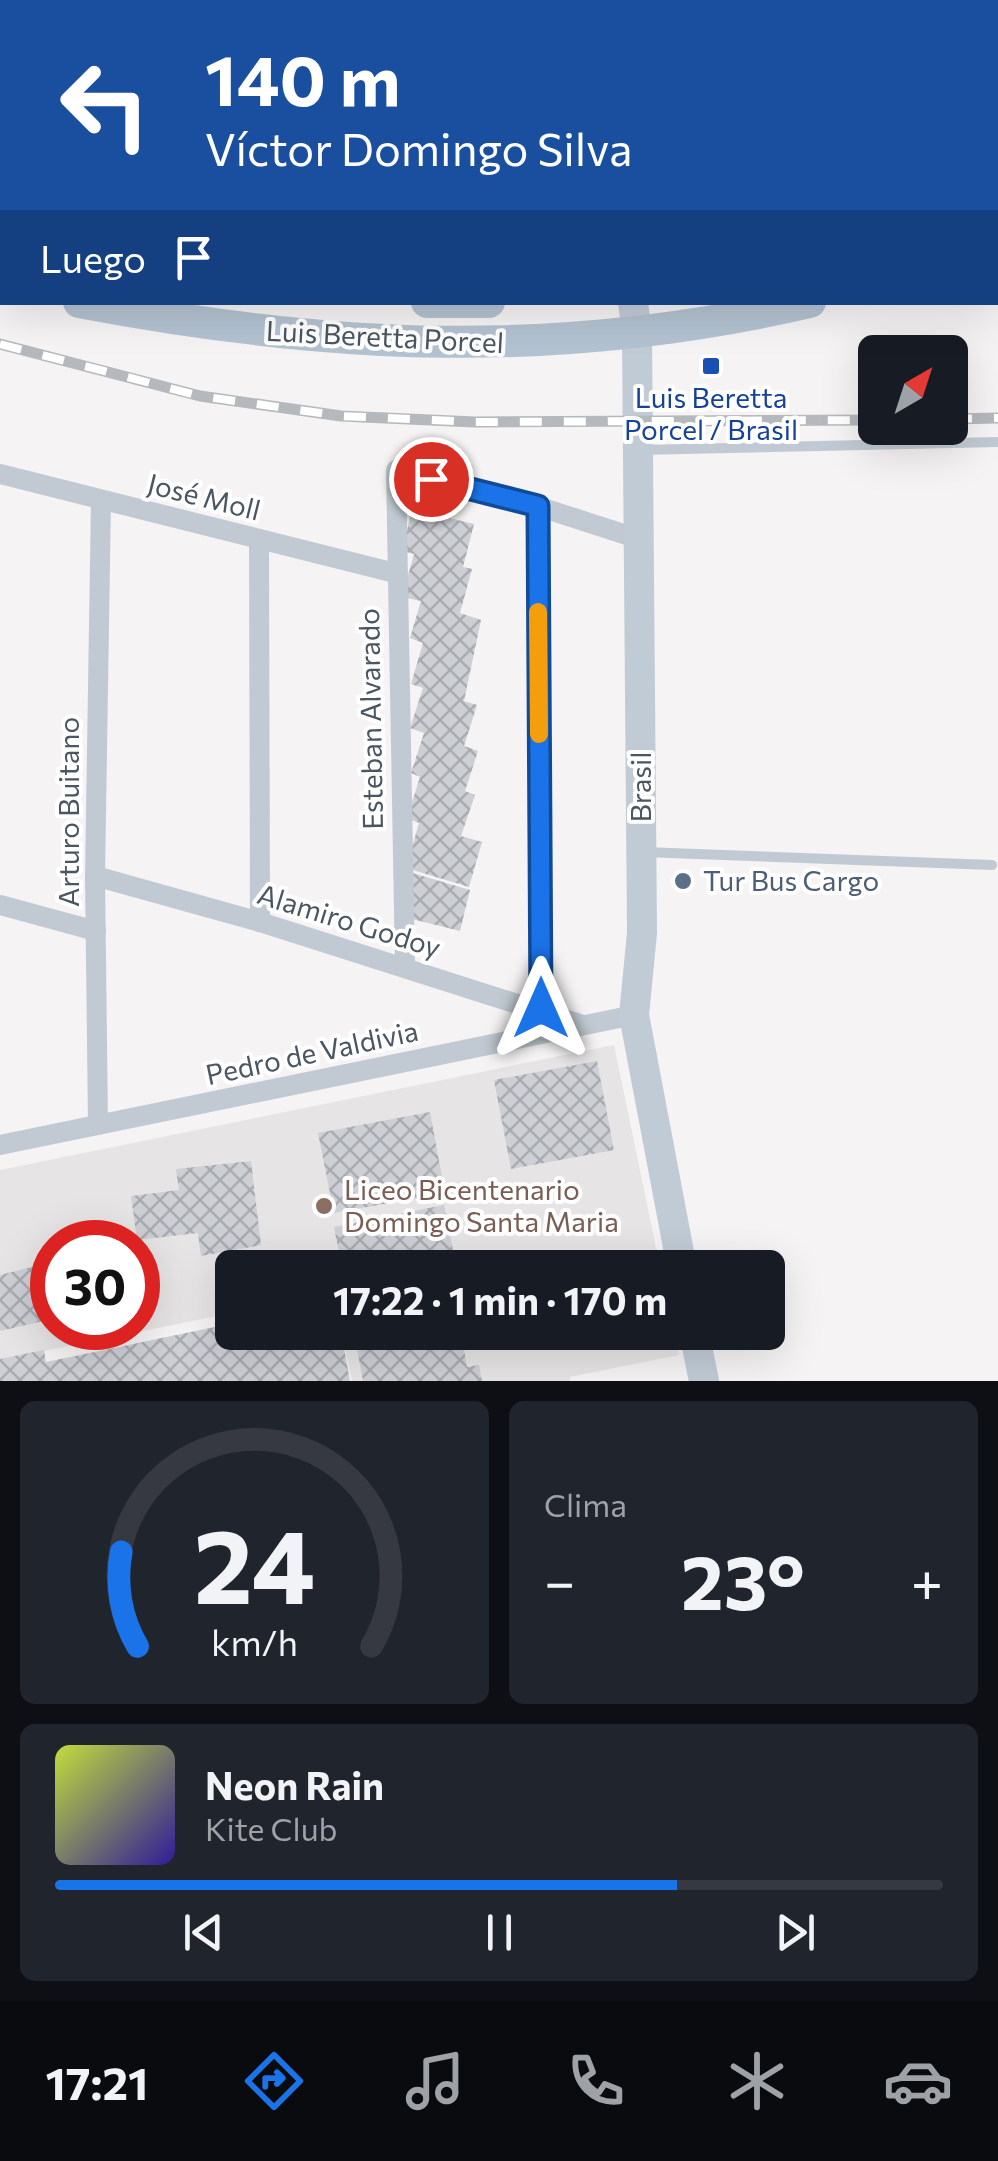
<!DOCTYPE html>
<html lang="es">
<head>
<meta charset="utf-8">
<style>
	:root { --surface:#171b24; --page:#20242c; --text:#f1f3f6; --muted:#9ea1a6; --line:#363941; --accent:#1a73e8 }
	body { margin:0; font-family:Commissioner,sans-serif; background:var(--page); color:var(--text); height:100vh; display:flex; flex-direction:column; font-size:38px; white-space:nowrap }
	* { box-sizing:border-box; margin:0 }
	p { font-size:32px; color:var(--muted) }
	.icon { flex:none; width:55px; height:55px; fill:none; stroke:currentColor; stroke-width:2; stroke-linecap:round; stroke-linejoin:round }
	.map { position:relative; height:1381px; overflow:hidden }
	.sheet { display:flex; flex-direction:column; gap:20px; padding:20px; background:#0d0f14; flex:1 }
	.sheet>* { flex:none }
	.top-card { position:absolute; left:0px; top:0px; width:1000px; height:305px; box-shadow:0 10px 40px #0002; background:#1a4fa0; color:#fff; overflow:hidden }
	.needle { width:65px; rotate:39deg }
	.fabs { position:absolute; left:858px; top:335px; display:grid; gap:20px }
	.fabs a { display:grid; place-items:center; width:110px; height:110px; border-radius:15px; background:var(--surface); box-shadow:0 10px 40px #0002; font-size:50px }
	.speed { position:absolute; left:30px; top:1220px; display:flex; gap:20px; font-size:50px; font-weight:700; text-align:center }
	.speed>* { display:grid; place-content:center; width:130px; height:130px; border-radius:50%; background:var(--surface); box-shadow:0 10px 40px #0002; line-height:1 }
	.speed .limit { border:15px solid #d22; background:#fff; color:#111 }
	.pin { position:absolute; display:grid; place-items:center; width:85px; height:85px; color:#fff; margin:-42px; border:5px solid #fff; border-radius:50%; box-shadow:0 2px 10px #0007 }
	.me { position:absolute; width:110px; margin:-55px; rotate:0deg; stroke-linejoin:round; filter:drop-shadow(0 0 8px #0008) }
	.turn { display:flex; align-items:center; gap:35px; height:210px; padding:0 40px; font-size:45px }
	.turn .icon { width:130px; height:130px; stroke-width:2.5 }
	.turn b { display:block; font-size:70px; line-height:85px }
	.then { display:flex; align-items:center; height:95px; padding:0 40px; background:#0003; gap:20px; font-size:38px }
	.big { font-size:75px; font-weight:700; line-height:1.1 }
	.sheet .tile { flex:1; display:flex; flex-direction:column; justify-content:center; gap:15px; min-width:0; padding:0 35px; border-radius:15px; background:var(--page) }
	.sheet .dial { align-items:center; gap:0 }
	.dial svg { height:260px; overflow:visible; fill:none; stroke:var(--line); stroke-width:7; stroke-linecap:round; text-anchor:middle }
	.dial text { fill:var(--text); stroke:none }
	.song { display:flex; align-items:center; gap:30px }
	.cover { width:120px; height:120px; border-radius:15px; background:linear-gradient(135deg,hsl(70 70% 55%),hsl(250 70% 35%)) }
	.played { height:10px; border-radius:5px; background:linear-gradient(90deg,var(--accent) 70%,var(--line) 70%) }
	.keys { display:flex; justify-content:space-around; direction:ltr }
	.heat { display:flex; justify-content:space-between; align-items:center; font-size:55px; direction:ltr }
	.sheet .tiles { flex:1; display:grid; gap:20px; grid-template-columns:1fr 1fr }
	.tile:last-child { grid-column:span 2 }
	.trip { position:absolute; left:215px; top:1250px; width:570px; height:100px; border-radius:15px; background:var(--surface); box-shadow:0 10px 40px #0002; font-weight:700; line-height:100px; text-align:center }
	.tabs { display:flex; height:160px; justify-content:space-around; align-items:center; background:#090b0e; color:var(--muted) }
	.tabs .icon { width:70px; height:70px }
	.tabs .selected { color:var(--accent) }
	.tabs b { font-size:45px; color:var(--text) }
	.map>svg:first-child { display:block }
	.education { fill:#e6e4e5; fill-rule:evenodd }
	.pitch { fill:#c3f1d5 }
	.building { fill:url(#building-cross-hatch) }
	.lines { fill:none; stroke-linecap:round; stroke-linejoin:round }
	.path { stroke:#7ad0a6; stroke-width:4; stroke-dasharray:8 5; stroke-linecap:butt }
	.lane { stroke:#c1cad2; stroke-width:10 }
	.street { stroke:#c1cad2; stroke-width:20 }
	.secondary { stroke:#c1cbd6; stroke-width:30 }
	.primary { stroke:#b3c2d1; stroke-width:32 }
	.rail-casing { stroke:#b5b8bd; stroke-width:11 }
	.rail { stroke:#fff; stroke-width:8; stroke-dasharray:22; stroke-linecap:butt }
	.route-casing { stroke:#114b97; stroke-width:25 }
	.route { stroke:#1a73e8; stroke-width:18 }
	.slow { stroke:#f59e0b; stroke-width:18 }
	.transit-dot { fill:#1a4fb4; stroke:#fff; stroke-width:4 }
	.service-dot { fill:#5c6f8a; stroke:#fff; stroke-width:4 }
	.education-dot { fill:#8d6e63; stroke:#fff; stroke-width:4 }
	.labels { text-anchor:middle; stroke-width:8; stroke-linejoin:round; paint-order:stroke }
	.street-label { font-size:28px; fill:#4a5661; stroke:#fff }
	.transit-label { font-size:28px; fill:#164399; stroke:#fff }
	.service-label { font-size:28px; fill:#4e5e75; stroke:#fff; text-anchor:start }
	.education-label { font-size:28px; fill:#785e54; stroke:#fff; text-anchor:start }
</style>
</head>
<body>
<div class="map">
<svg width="998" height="1381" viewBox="0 0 998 1381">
	<defs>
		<pattern id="building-cross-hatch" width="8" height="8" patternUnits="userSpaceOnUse" patternTransform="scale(2.5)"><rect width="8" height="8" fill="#cdcfd5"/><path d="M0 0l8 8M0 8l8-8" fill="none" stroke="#a8abb0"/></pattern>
	</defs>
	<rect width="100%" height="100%" fill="#f5f3f3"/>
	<g class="education">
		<path d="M614 1045 660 1267 232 1268V1313L0 1360V1170ZM52 1242H138V1328H52Z"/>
		<path d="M342 1333H674L679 1355 570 1377V1381H352Z"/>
	</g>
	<path class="pitch" d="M698 0H994V2H682Z"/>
	<g class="building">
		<path d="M412 509 474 524 463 567 472 569 460 613 481 620 464 701 477 705 464 746 478 751 465 791 475 795 461 836 482 842 469 887 406 868 419 823 407 818 420 777 411 773 424 733 410 728 423 688 411 684 423 643 410 638 421 601 402 597 414 554 402 551Z"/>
		<path d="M409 872 470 890 460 931 412 919Z"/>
		<path d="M597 1061 614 1150 511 1169 494 1080Z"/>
		<path d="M430 1112 445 1193 334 1213 318 1133Z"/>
		<path d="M251 1161 261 1245 201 1256 198 1233 137 1240 131 1196 179 1190 176 1169Z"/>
		<path d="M444 1205 455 1260 415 1268H342L334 1227Z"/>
		<path d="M52 1262V1319L0 1331V1275Z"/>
		<path d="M220 1326 232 1327V1332H341L350 1381H0V1359L44 1350 46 1362Z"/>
		<path d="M354 1332H461L467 1367 479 1365 482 1381H363Z"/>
		<path d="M561 1332H599V1334L563 1341Z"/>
	</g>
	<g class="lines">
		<path class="path" d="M631 0V2"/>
		<g class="lane">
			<path d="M639 450 998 442"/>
			<path d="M643 852 992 865"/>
		</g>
		<g class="street">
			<path d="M308 2 328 0"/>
			<path d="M0 26H2"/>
			<path d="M0 474 395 573"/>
			<path d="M537 506 541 1008"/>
			<path d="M259 539 260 922"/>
			<path d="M95 876 260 922 583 1025"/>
			<path d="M0 905 96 931"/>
			<path d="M405 966 396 470 537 506 639 539"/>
			<path d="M98 1125 95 876 101 500"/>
			<path d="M0 1145 634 1015"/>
		</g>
		<g class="secondary">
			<path d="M633 302 637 334 642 933 634 1015 682 1268"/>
			<path d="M694 1332 704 1381"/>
		</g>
		<g class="primary">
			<path d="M0 239H2"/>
			<path d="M0 283 2 284"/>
			<path d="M79 302C333 350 557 360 810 302"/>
			<path d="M427 302H489"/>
		</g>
		<defs>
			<g id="rail">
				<path d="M0 344 200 396 341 416 475 422 875 420"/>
				<path d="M950 419 998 418"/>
			</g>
		</defs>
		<use href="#rail" class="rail-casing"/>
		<use href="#rail" class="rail"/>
	</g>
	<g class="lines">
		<defs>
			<path id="route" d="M431 479 538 506 541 1008"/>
		</defs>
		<use href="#route" class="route-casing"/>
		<use href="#route" class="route"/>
		<path class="slow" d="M538 612 539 734"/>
	</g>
	<rect class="transit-dot" x="701" y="356" width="20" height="20" rx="5"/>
	<circle class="service-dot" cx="683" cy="881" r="10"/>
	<circle class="education-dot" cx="324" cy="1206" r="10"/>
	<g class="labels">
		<g class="street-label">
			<text transform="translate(385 337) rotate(3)" y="10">Luis Beretta Porcel</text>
			<text transform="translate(204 497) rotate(14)" y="10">José Moll</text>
			<text transform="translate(371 719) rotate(-91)" y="10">Esteban Alvarado</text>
			<text transform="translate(641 787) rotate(-90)" y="10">Brasil</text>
			<text transform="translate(69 812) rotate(-90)" y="10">Arturo Buitano</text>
			<text transform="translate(349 921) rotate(17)" y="10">Alamiro Godoy</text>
			<text transform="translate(312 1053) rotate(-12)" y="10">Pedro de Valdivia</text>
		</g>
		<g class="transit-label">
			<text x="711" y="408">Luis Beretta<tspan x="711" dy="32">Porcel / Brasil</tspan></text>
		</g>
		<g class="service-label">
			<text x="703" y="891">Tur Bus Cargo</text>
		</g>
		<g class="education-label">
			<text x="344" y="1200">Liceo Bicentenario<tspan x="344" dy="32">Domingo Santa Maria</tspan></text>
		</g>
	</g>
</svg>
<div class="fabs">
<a><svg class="needle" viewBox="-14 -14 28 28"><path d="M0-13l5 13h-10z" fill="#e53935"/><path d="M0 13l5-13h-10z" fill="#9ea1a6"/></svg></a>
</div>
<div class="speed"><div class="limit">30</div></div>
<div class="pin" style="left:431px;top:479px;background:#d93025"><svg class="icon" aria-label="arrive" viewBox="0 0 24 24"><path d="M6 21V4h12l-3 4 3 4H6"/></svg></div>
<svg class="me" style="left:541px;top:1008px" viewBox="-20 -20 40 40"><path d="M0-17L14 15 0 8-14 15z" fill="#1a73e8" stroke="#fff" stroke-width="4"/></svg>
<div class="trip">17:22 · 1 min · 170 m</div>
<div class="top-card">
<div class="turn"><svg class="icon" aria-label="left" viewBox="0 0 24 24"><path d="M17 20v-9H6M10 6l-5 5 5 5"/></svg><div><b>140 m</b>Víctor Domingo Silva</div></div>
<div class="then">Luego<svg class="icon" aria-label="arrive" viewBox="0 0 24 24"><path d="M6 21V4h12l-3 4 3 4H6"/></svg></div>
</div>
</div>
<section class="sheet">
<div class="tiles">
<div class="tile dial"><svg viewBox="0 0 100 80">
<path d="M14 69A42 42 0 1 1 86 69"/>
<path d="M14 69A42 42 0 0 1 9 40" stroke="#1a73e8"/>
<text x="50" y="56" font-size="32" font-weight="700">24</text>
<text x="50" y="72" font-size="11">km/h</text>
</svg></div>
<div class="tile"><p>Clima</p>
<div class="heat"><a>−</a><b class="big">23°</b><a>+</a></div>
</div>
<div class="tile">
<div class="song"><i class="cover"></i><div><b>Neon Rain</b><p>Kite Club</p></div></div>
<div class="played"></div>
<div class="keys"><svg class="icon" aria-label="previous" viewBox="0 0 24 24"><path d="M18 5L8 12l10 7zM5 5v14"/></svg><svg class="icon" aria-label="pause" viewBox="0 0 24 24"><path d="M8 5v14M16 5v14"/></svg><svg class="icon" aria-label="next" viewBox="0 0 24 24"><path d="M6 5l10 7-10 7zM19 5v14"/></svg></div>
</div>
</div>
</section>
<nav class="tabs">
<b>17:21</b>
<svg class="icon selected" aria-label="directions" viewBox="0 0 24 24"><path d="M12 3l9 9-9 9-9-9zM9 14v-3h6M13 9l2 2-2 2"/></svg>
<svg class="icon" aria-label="music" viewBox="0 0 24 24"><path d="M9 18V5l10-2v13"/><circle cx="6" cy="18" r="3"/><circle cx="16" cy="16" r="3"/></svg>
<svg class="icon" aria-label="phone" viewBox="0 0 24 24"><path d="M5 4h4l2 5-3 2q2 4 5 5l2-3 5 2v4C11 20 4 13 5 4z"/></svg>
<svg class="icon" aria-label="climate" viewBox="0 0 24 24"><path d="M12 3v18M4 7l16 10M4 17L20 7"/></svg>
<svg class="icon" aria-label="car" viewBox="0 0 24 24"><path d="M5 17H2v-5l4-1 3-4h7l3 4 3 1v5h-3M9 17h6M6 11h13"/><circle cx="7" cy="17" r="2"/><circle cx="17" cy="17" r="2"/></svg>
</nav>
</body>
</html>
